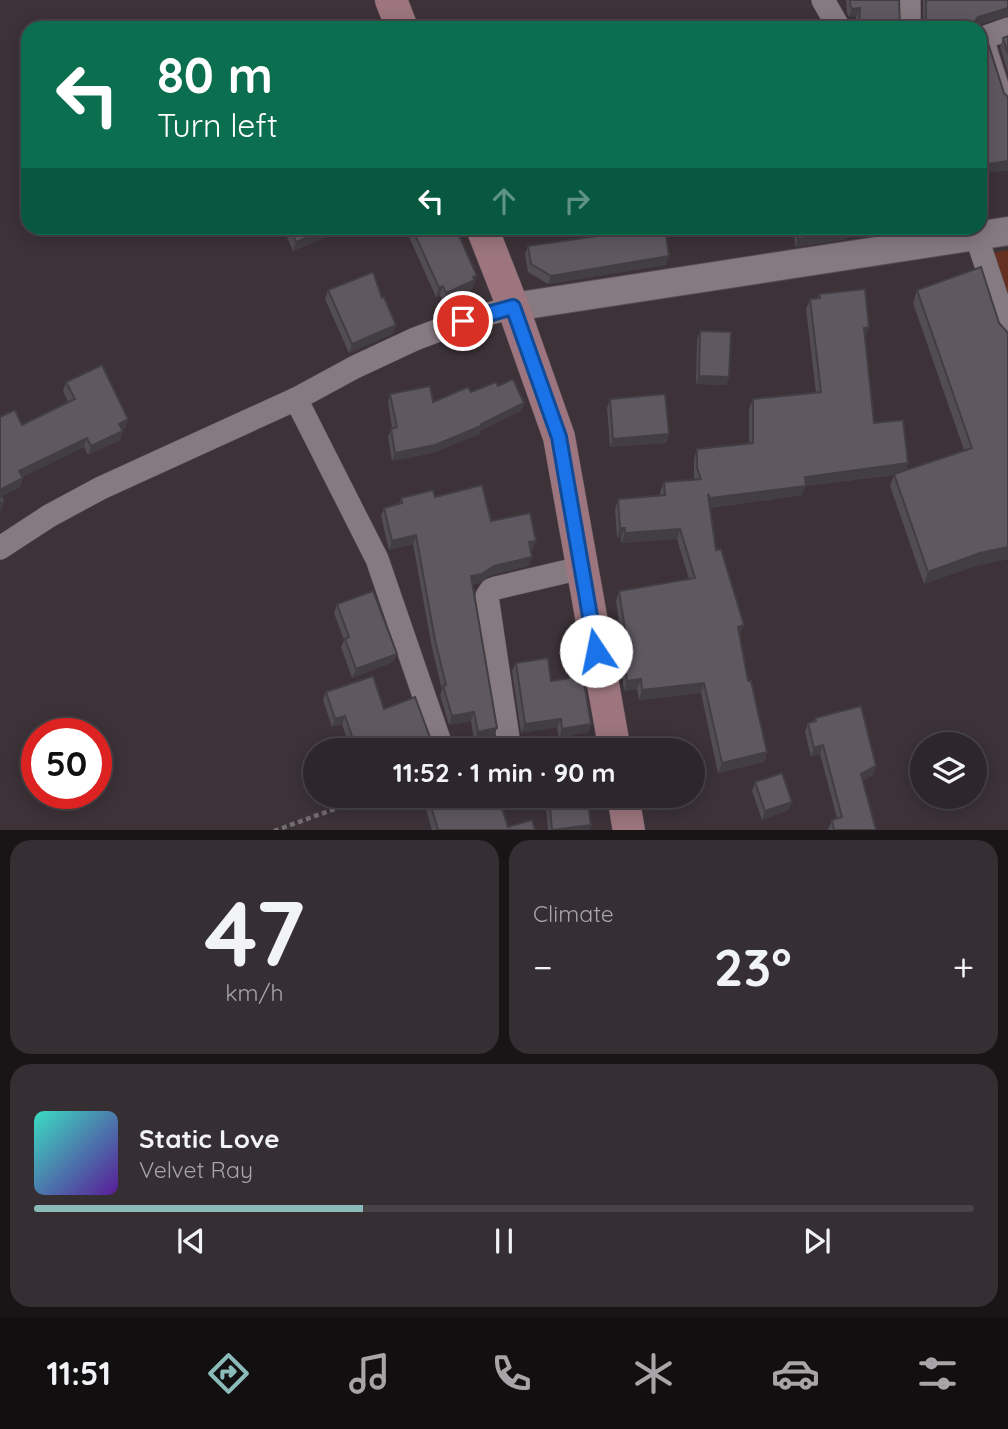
<!DOCTYPE html>
<html lang="en">
<head>
<meta charset="utf-8">
<style>
	:root { --surface:#2d262a; --page:#352e32; --text:#f1f3f6; --muted:#a7a5a8; --line:#484347; --accent:#8bbbb9 }
	body { margin:0; font-family:Quicksand,sans-serif; background:var(--page); color:var(--text); height:100vh; display:flex; flex-direction:column; font-size:26px; white-space:nowrap }
	* { box-sizing:border-box; margin:0 }
	p { font-size:23px; color:var(--muted) }
	.icon { flex:none; width:38px; height:38px; fill:none; stroke:currentColor; stroke-width:2; stroke-linecap:round; stroke-linejoin:round }
	.map { position:relative; height:830px; overflow:hidden }
	.panel { display:flex; flex-direction:column; gap:10px; padding:10px; background:#191517; flex:1 }
	.panel>* { flex:none }
	.top-card { position:absolute; left:21px; top:21px; width:966px; height:214px; border-radius:21px; box-shadow:0 4px 18px #0003,0 0 0 2px var(--line); background:#0b6e4f; color:#fff; overflow:hidden }
	.tools { position:absolute; left:910px; top:732px; display:grid; gap:14px }
	.tools a { display:grid; place-items:center; width:77px; height:77px; border-radius:50%; background:var(--surface); box-shadow:0 4px 18px #0003,0 0 0 2px var(--line); font-size:35px }
	.speed { position:absolute; left:21px; top:718px; display:flex; gap:14px; font-size:35px; font-weight:700; text-align:center }
	.speed>* { display:grid; place-content:center; width:91px; height:91px; border-radius:50%; background:var(--surface); box-shadow:0 4px 18px #0003,0 0 0 2px var(--line); line-height:1 }
	.speed .limit { border:10px solid #d22; background:#fff; color:#111 }
	.pin { position:absolute; display:grid; place-items:center; width:60px; height:60px; color:#fff; margin:-30px; border:4px solid #fff; border-radius:50%; box-shadow:0 2px 7px #0007 }
	.me { position:absolute; width:77px; margin:-38px; rotate:349deg; stroke-linejoin:round; filter:drop-shadow(0 0 5px #0008) }
	.turn { display:flex; align-items:center; gap:24px; height:147px; padding:0 21px; font-size:32px }
	.turn .icon { width:91px; height:91px; stroke-width:2.5 }
	.turn b { display:block; font-size:49px; line-height:60px }
	.lanes { display:flex; align-items:center; height:66px; padding:0 21px; background:#0003; justify-content:center; gap:35px; direction:ltr }
	.lanes .off { opacity:.35 }
	.big { font-size:52px; font-weight:700; line-height:1.1 }
	.panel .card { flex:1; display:flex; flex-direction:column; justify-content:center; gap:10px; min-width:0; padding:0 24px; border-radius:21px; background:var(--page) }
	.panel .dial { align-items:center; gap:0 }
	.dial b { font-size:91px; line-height:1 }
	.song { display:flex; align-items:center; gap:21px }
	.cover { width:84px; height:84px; border-radius:10px; background:linear-gradient(135deg,hsl(170 70% 55%),hsl(270 70% 35%)) }
	.played { height:7px; border-radius:4px; background:linear-gradient(90deg,var(--accent) 35%,var(--line) 35%) }
	.keys { display:flex; justify-content:space-around; direction:ltr }
	.heat { display:flex; justify-content:space-between; align-items:center; font-size:38px; direction:ltr }
	.panel .tiles { flex:1; display:grid; gap:10px; grid-template-columns:1fr 1fr }
	.card:last-child { grid-column:span 2 }
	.trip { position:absolute; left:303px; top:738px; width:402px; height:70px; border-radius:35px; background:var(--surface); box-shadow:0 4px 18px #0003,0 0 0 2px var(--line); font-weight:700; line-height:70px; text-align:center }
	.menu { display:flex; height:112px; justify-content:space-around; align-items:center; background:#120f11; color:var(--muted) }
	.menu .icon { width:49px; height:49px }
	.menu .current { color:var(--accent) }
	.menu b { font-size:32px; color:var(--text) }
	.map>svg:first-child { display:block }
	.green { fill:#663021 }
	.lines { fill:none; stroke-linecap:round; stroke-linejoin:round }
	.service-casing { stroke:#564e53; stroke-width:12 }
	.minor-casing { stroke:#564e53; stroke-width:24 }
	.tertiary-casing { stroke:#564e53; stroke-width:30 }
	.secondary-casing { stroke:#564e53; stroke-width:33 }
	.path { stroke:#746b70; stroke-width:4.5; stroke-dasharray:5 3.5; stroke-linecap:butt }
	.service { stroke:#857a80; stroke-width:10 }
	.minor { stroke:#857a80; stroke-width:23 }
	.tertiary { stroke:#857a80; stroke-width:28 }
	.secondary { stroke:#9c757e; stroke-width:32 }
	.wall { fill:#524c53 }
	.shaded-wall { fill:#423e44 }
	.building { fill:#5f5861; stroke:#423e44; stroke-width:2 }
	.route-casing { stroke:#114b97; stroke-width:18 }
	.route { stroke:#1a73e8; stroke-width:12 }
</style>
</head>
<body>
<div class="map">
<svg width="1008" height="831" viewBox="0 0 1008 831">
	<rect width="100%" height="100%" fill="#3c3238"/>
	<path class="green" d="M1008 250V299L992 253Z"/>
	<g class="lines">
		<defs>
			<path id="service" d="M988 36 1008 99"/>
			<g id="minor">
				<path d="M823 0 839 28"/>
				<path d="M909 0V28"/>
				<path d="M980 39 1008 29"/>
				<path d="M976 235 1008 331"/>
				<path d="M296 399 377 559 443 751"/>
				<path d="M0 548 49 516 101 488 296 399 355 367 415 339 463 321 513 307"/>
				<path d="M510 751 487 596 491 590 496 588 581 568"/>
				<path d="M575 751 614 745"/>
			</g>
			<path id="tertiary" d="M513 307 1008 231"/>
			<g id="secondary">
				<path d="M391 0 402 28"/>
				<path d="M482 228 513 307 559 437 615 751"/>
				<path d="M623 796 629 831"/>
			</g>
		</defs>
		<use href="#service" class="service-casing"/>
		<use href="#minor" class="minor-casing"/>
		<use href="#tertiary" class="tertiary-casing"/>
		<use href="#secondary" class="secondary-casing"/>
		<path class="path" d="M274 831 370 796"/>
		<use href="#service" class="service"/>
		<use href="#minor" class="minor"/>
		<use href="#tertiary" class="tertiary"/>
		<use href="#secondary" class="secondary"/>
	</g>
	<g class="wall">
		<path d="M846 0H899L900 26 902 28H856V17H849L847 14Z"/>
		<path d="M923 0H1008L973 28H921L923 25Z"/>
		<path d="M1008 36V73L1000 47 1003 38Z"/>
		<path d="M980 44 1008 170 984 173 980 153Z"/>
		<path d="M283 228H343L342 230 293 251Z"/>
		<path d="M405 228H460L459 235 477 276 472 289 443 302 440 295 436 297Z"/>
		<path d="M621 228H665L666 265 548 284 528 272 525 254 528 246 622 232Z"/>
		<path d="M794 228H850V231L847 239 795 247Z"/>
		<path d="M328 290 382 298 396 325 392 334 349 353 325 299Z"/>
		<path d="M917 290 999 323 1008 333V559L975 566 924 584 890 486 894 475 805 486 802 495 710 508 716 550 744 625 739 635 748 681 767 752 764 762 718 773 701 693 639 700 637 689 624 691 620 659 623 649 616 601 619 591 689 579 677 539 621 543V538H617L615 509 618 499 660 495V492L664 482 694 479V459L697 449 749 444V409L753 399 816 393 806 309 810 299 818 298 819 294 869 327 865 337 874 423 908 463 906 470 964 450 913 303Z"/>
		<path d="M700 331 729 377 726 385 696 384 697 339Z"/>
		<path d="M66 382 128 419 125 428 122 430 120 440 88 455 84 447 22 477 23 478 20 487 2 496 4 502 0 511V417L22 425 68 402 63 391Z"/>
		<path d="M498 386 524 403 521 411 480 431 479 434 432 453 392 461 388 437 391 429 392 428 388 402 390 394 433 402Z"/>
		<path d="M610 399 669 434 666 443 610 447 607 408Z"/>
		<path d="M435 497 491 521 533 550H530L532 557 528 566 491 575 479 583 472 584 494 737 474 740 471 721 449 725 440 695 442 690 432 648 413 544 389 550 381 516 384 508 399 504 401 498Z"/>
		<path d="M337 604 397 654 393 662 352 678 341 647 344 640 334 613Z"/>
		<path d="M516 663 551 681 591 724 588 732 559 738 557 727 521 733 512 671Z"/>
		<path d="M326 692 384 709 435 751H351L342 724 332 727 323 700Z"/>
		<path d="M815 718 876 766 873 775 862 781 876 830H829L828 829 832 820 837 818 820 754 811 757 805 732 808 723 814 722Z"/>
		<path d="M755 782 789 810 762 820 752 791Z"/>
		<path d="M422 796H498L508 827 535 830H432Z"/>
		<path d="M545 796H587L591 825 589 830H548Z"/>
	</g>
	<g class="shaded-wall">
		<path d="M860 8 856 17H849L852 9Z"/>
		<path d="M1008 8V16L975 26 973 28H969L978 17Z"/>
		<path d="M1008 161V170L984 173 988 164Z"/>
		<path d="M330 228H343L342 230 293 251 296 242Z"/>
		<path d="M850 231 847 239 795 247 798 239Z"/>
		<path d="M669 256 666 265 548 284 551 276Z"/>
		<path d="M477 276 472 289 443 302 446 293Z"/>
		<path d="M443 286 440 295 436 297 439 288Z"/>
		<path d="M396 325 392 334 349 353 352 344Z"/>
		<path d="M869 327 866 337 860 338 864 328Z"/>
		<path d="M699 376 729 377 726 385 696 384Z"/>
		<path d="M524 403 521 411 480 431 479 434 432 453 392 461 395 453 481 424Z"/>
		<path d="M128 419 125 428 116 433 119 424Z"/>
		<path d="M123 431 120 440 88 455 91 446Z"/>
		<path d="M669 434 666 443 610 447 613 439Z"/>
		<path d="M87 438 84 447 16 480 19 471Z"/>
		<path d="M908 463 905 473 805 486 802 495 707 508 710 498 805 477Z"/>
		<path d="M23 478 20 487 0 497V490Z"/>
		<path d="M4 502 1 510 0 511V503Z"/>
		<path d="M620 528H625L621 538H617Z"/>
		<path d="M680 529 677 539 621 543 625 533Z"/>
		<path d="M416 535 413 544 389 550 392 541Z"/>
		<path d="M536 541 533 550 526 551 529 542Z"/>
		<path d="M1008 547V559L975 566 924 584 928 572 980 553Z"/>
		<path d="M532 557 528 566 491 575 479 583 468 585 471 576 494 566Z"/>
		<path d="M744 625 740 635 734 637 738 627Z"/>
		<path d="M397 654 393 662 352 678 356 669Z"/>
		<path d="M641 679 637 689 624 691 627 681Z"/>
		<path d="M704 683 701 693 639 700 642 690Z"/>
		<path d="M474 712 471 721 449 725 452 716Z"/>
		<path d="M345 716 342 724 332 727 335 719Z"/>
		<path d="M561 719 557 727 521 733 525 724Z"/>
		<path d="M591 724 588 732 559 738 562 729Z"/>
		<path d="M497 728 494 737 474 740 478 732Z"/>
		<path d="M823 745 820 754 811 757 814 748Z"/>
		<path d="M767 752 764 762 718 773 722 763Z"/>
		<path d="M876 766 873 775 858 783 861 774Z"/>
		<path d="M792 802 789 810 762 820 765 811Z"/>
		<path d="M591 825 589 830H552Z"/>
	</g>
	<g class="building">
		<path d="M850 0H899L900 26 902 28H859L860 8 852 9 850 5Z"/>
		<path d="M926 0H1008V8L978 17 970 28H957V26L945 28H921L926 20Z"/>
		<path d="M1008 36V54L1003 38Z"/>
		<path d="M988 43 1004 93 1008 97V161L988 164 980 130V44Z"/>
		<path d="M290 228H330L296 242Z"/>
		<path d="M412 228H460L461 230 457 231 477 276 473 277 475 280 446 293 443 286 439 288Z"/>
		<path d="M626 228H665L669 256 551 276 531 264 528 246 626 232Z"/>
		<path d="M797 228H850V231L798 239Z"/>
		<path d="M981 267 999 323 1008 333V547L980 553 928 572 894 474 972 448 917 290Z"/>
		<path d="M373 272 382 298 384 297 396 325 352 344 328 290Z"/>
		<path d="M865 289 869 327 864 328 874 423 903 420 908 463 805 477 806 486 710 498 708 494 716 550 721 549 744 625 738 627 748 681H751L767 752 722 763 704 683 642 690 641 679 627 681 623 649 628 648 619 591 695 578 680 529 625 533V528H620L618 499 665 495 664 482 701 479 697 468V449L753 443V399L821 392 810 299 820 298 819 294Z"/>
		<path d="M700 331 731 332 729 377 699 376Z"/>
		<path d="M102 365 128 419 119 424 123 431 91 446 87 438 19 471 23 478 0 490V417L15 410 22 425 75 399 66 382Z"/>
		<path d="M513 379 524 403 481 424V426L435 445 395 453 391 429 397 427 390 394 430 386 433 402 468 387 471 392 496 382 498 386Z"/>
		<path d="M665 394 669 434 613 439 610 399Z"/>
		<path d="M482 485 491 521 530 513 536 541 529 542 532 557 494 566 482 574 471 576 497 728 478 732 474 712 452 716 443 686 446 685 435 640 416 535 392 541 384 508 402 503 401 498 433 490 435 497Z"/>
		<path d="M0 491 4 502 0 503Z"/>
		<path d="M373 591 397 654 356 669 345 639 349 637 337 604Z"/>
		<path d="M548 658 551 681 583 676 591 724 562 729 561 719 525 724 516 663Z"/>
		<path d="M373 676 384 709 415 697 435 751H357L345 716 335 719 326 692Z"/>
		<path d="M861 706 876 766 861 774 876 830H834L832 820 842 817 823 745 814 748 808 723 816 721 815 718Z"/>
		<path d="M782 773 792 802 765 811 755 782Z"/>
		<path d="M428 796H498L508 827 532 820 535 830H438Z"/>
		<path d="M549 796H587L591 825 552 830Z"/>
	</g>
	<g class="lines">
		<defs>
			<path id="route" d="M463 321 513 307 559 437 596 651"/>
		</defs>
		<use href="#route" class="route-casing"/>
		<use href="#route" class="route"/>
	</g>
</svg>
<div class="tools">
<a><svg class="icon" aria-label="layers" viewBox="0 0 24 24"><path d="M12 4l9 5-9 5-9-5zM3 14l9 5 9-5"/></svg></a>
</div>
<div class="speed"><div class="limit">50</div></div>
<div class="pin" style="left:463px;top:321px;background:#d93025"><svg class="icon" aria-label="arrive" viewBox="0 0 24 24"><path d="M6 21V4h12l-3 4 3 4H6"/></svg></div>
<svg class="me" style="left:596px;top:651px" viewBox="-20 -20 40 40"><circle r="19" fill="#fff"/><path d="M0-13L10 11 0 6-10 11z" fill="#1a73e8"/></svg>
<div class="trip">11:52 · 1 min · 90 m</div>
<div class="top-card">
<div class="turn"><svg class="icon" aria-label="left" viewBox="0 0 24 24"><path d="M17 20v-9H6M10 6l-5 5 5 5"/></svg><div><b>80 m</b>Turn left</div></div>
<div class="lanes"><svg class="icon" aria-label="left" viewBox="0 0 24 24"><path d="M17 20v-9H6M10 6l-5 5 5 5"/></svg><svg class="icon off" aria-label="ahead" viewBox="0 0 24 24"><path d="M12 20V5M6 11l6-6 6 6"/></svg><svg class="icon off" aria-label="right" viewBox="0 0 24 24"><path d="M7 20v-9h11M14 6l5 5-5 5"/></svg></div>
</div>
</div>
<section class="panel">
<div class="tiles">
<div class="card dial"><b>47</b><p>km/h</p></div>
<div class="card"><p>Climate</p>
<div class="heat"><a>−</a><b class="big">23°</b><a>+</a></div>
</div>
<div class="card">
<div class="song"><i class="cover"></i><div><b>Static Love</b><p>Velvet Ray</p></div></div>
<div class="played"></div>
<div class="keys"><svg class="icon" aria-label="previous" viewBox="0 0 24 24"><path d="M18 5L8 12l10 7zM5 5v14"/></svg><svg class="icon" aria-label="pause" viewBox="0 0 24 24"><path d="M8 5v14M16 5v14"/></svg><svg class="icon" aria-label="next" viewBox="0 0 24 24"><path d="M6 5l10 7-10 7zM19 5v14"/></svg></div>
</div>
</div>
</section>
<nav class="menu">
<b>11:51</b>
<svg class="icon current" aria-label="directions" viewBox="0 0 24 24"><path d="M12 3l9 9-9 9-9-9zM9 14v-3h6M13 9l2 2-2 2"/></svg>
<svg class="icon" aria-label="music" viewBox="0 0 24 24"><path d="M9 18V5l10-2v13"/><circle cx="6" cy="18" r="3"/><circle cx="16" cy="16" r="3"/></svg>
<svg class="icon" aria-label="phone" viewBox="0 0 24 24"><path d="M5 4h4l2 5-3 2q2 4 5 5l2-3 5 2v4C11 20 4 13 5 4z"/></svg>
<svg class="icon" aria-label="climate" viewBox="0 0 24 24"><path d="M12 3v18M4 7l16 10M4 17L20 7"/></svg>
<svg class="icon" aria-label="car" viewBox="0 0 24 24"><path d="M5 17H2v-5l4-1 3-4h7l3 4 3 1v5h-3M9 17h6M6 11h13"/><circle cx="7" cy="17" r="2"/><circle cx="17" cy="17" r="2"/></svg>
<svg class="icon" aria-label="filters" viewBox="0 0 24 24"><path d="M4 7h16M4 17h16"/><circle cx="9" cy="7" r="2"/><circle cx="15" cy="17" r="2"/></svg>
</nav>
</body>
</html>
